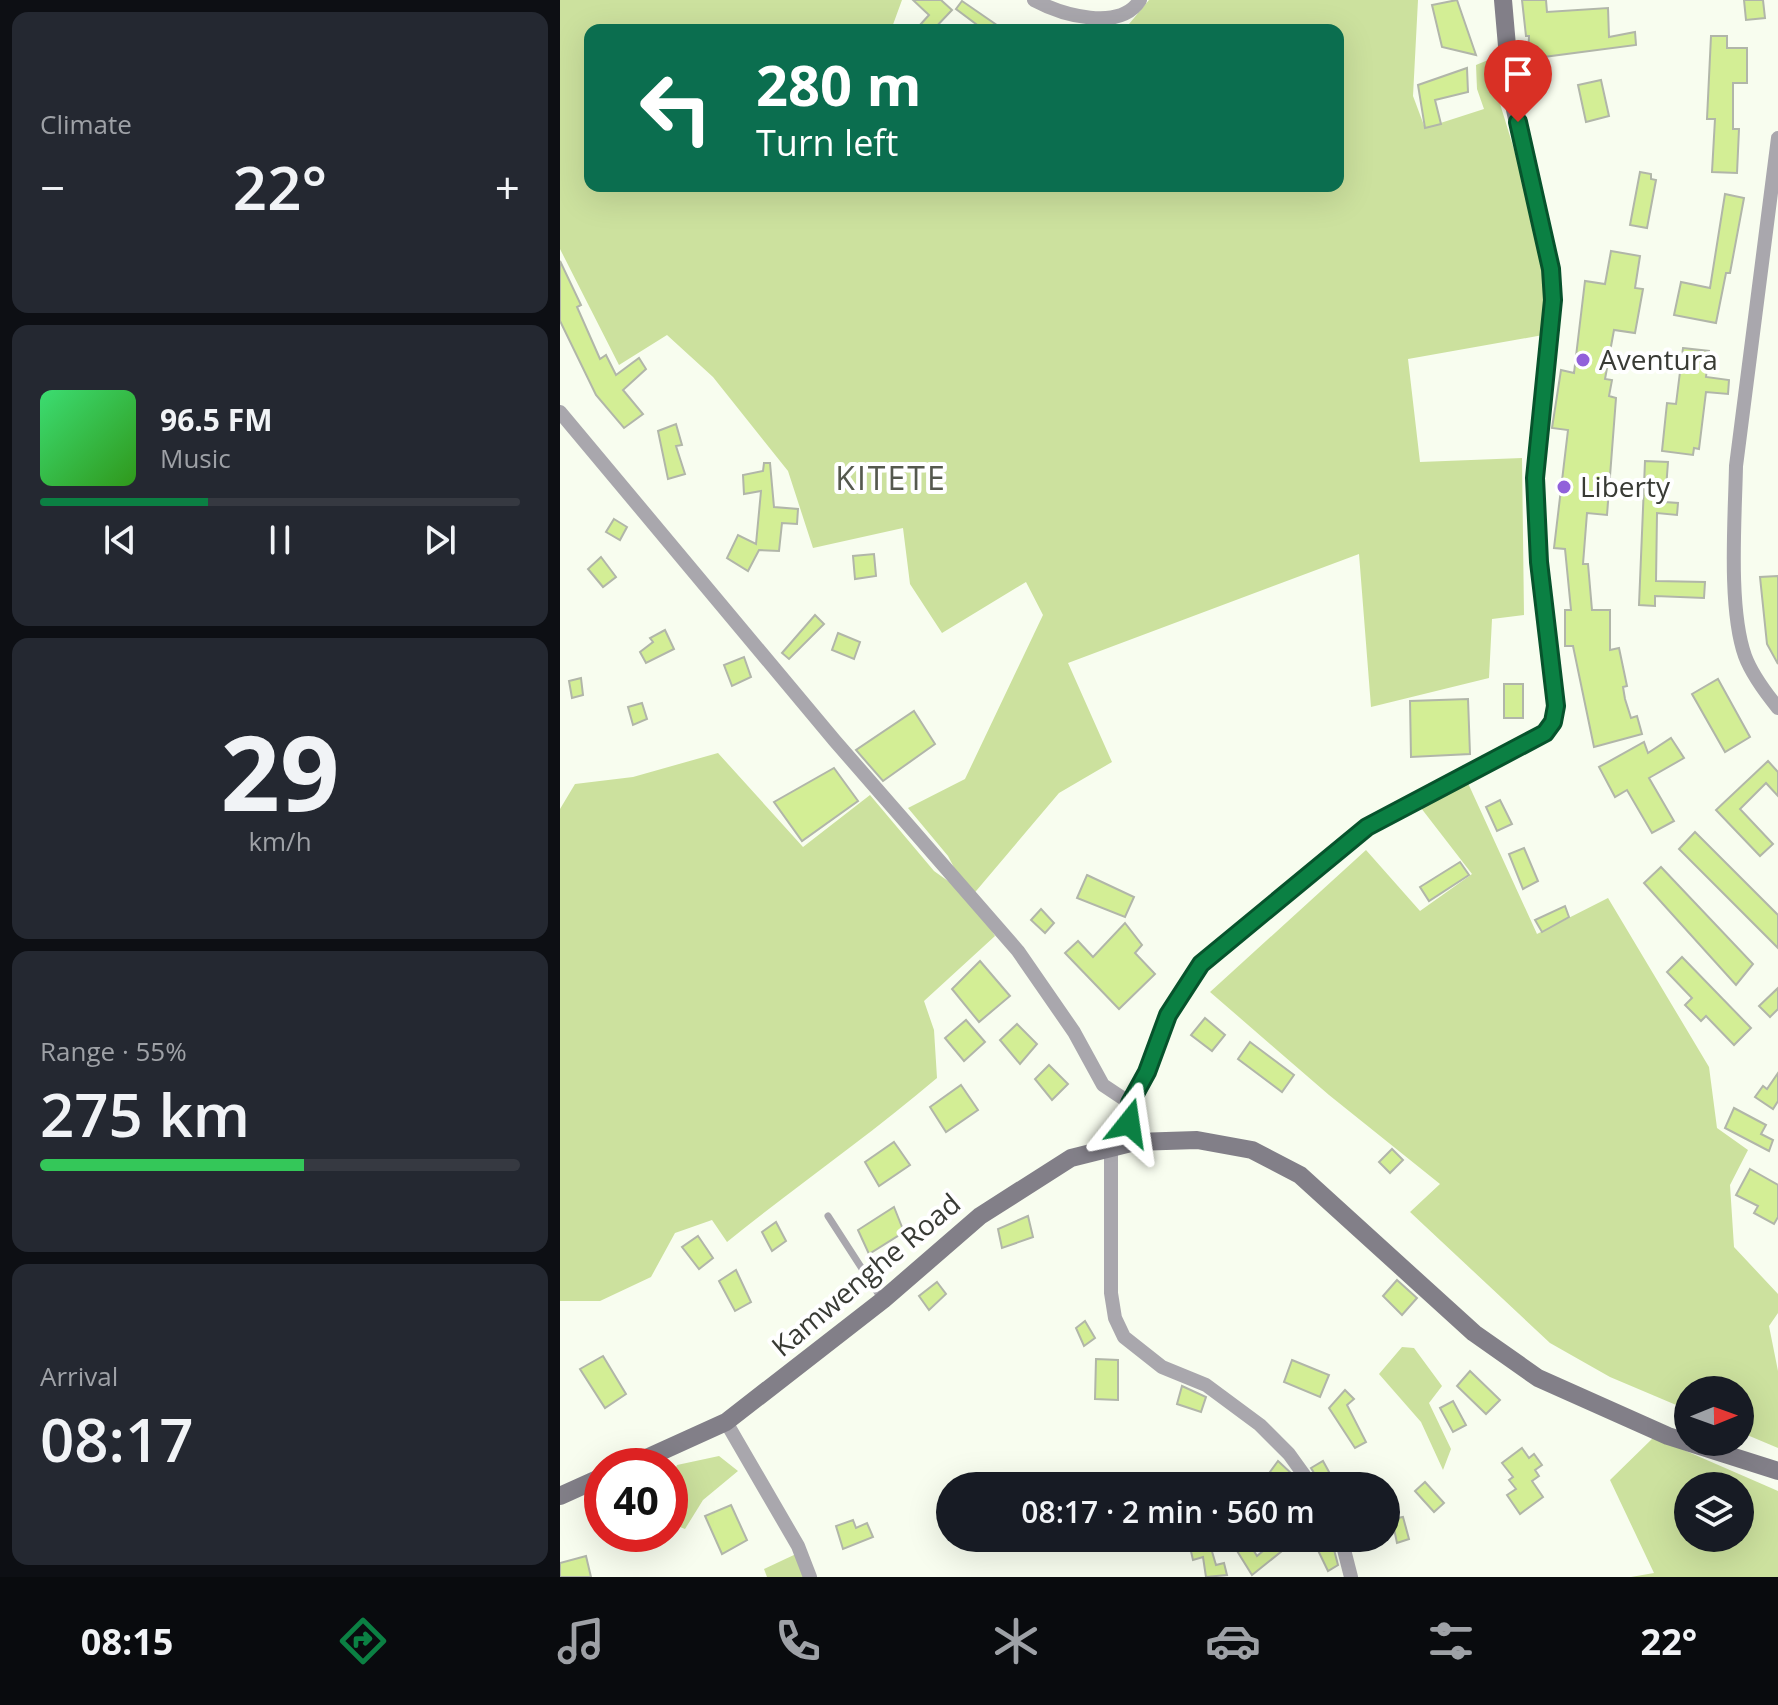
<!DOCTYPE html>
<html lang="en">
<head>
<meta charset="utf-8">
<style>
	:root { --surface:#171b24; --page:#242831; --text:#f1f3f6; --muted:#9ea1a6; --line:#363941; --accent:#0b8043 }
	body { margin:0; font-family:"Open Sans",sans-serif; background:var(--page); color:var(--text); height:100vh; display:flex; flex-direction:column; font-size:30px; white-space:nowrap }
	* { box-sizing:border-box; margin:0 }
	p { font-size:26px; color:var(--muted) }
	.icon { flex:none; width:44px; height:44px; fill:none; stroke:currentColor; stroke-width:2; stroke-linecap:round; stroke-linejoin:round }
	.map { position:relative; flex:1; overflow:hidden }
	.side { display:flex; flex-direction:column; gap:12px; padding:12px; background:#0d0f14; width:560px }
	.side>* { flex:none }
	.banner { position:absolute; left:24px; top:24px; width:760px; height:168px; border-radius:16px; box-shadow:0 8px 32px #0002; background:#0b6e4f; color:#fff; overflow:hidden }
	.needle { width:52px; rotate:89deg }
	.controls { position:absolute; left:1114px; top:1376px; display:grid; gap:16px }
	.controls a { display:grid; place-items:center; width:80px; height:80px; border-radius:50%; background:var(--surface); box-shadow:0 8px 32px #0002; font-size:40px }
	.speed { position:absolute; left:24px; top:1448px; display:flex; gap:16px; font-size:40px; font-weight:700; text-align:center }
	.speed>* { display:grid; place-content:center; width:104px; height:104px; border-radius:50%; background:var(--surface); box-shadow:0 8px 32px #0002; line-height:1 }
	.speed .limit { border:12px solid #d22; background:#fff; color:#111 }
	.pin { position:absolute; display:grid; place-items:center; width:68px; height:68px; color:#fff; margin:-82px -34px; border-radius:50% 50% 50% 0; rotate:-45deg; box-shadow:0 0 8px #0007 }
	.pin .icon { rotate:45deg }
	.me { position:absolute; width:88px; margin:-44px; rotate:15deg; stroke-linejoin:round; filter:drop-shadow(0 0 6px #0008) }
	.turn { display:flex; align-items:center; gap:28px; height:168px; padding:0 40px; font-size:36px }
	.turn .icon { width:104px; height:104px; stroke-width:2.5 }
	.turn b { display:block; font-size:56px; line-height:68px }
	.big { font-size:60px; font-weight:600; line-height:1.1 }
	.side .card { flex:1; display:flex; flex-direction:column; justify-content:center; gap:12px; min-width:0; padding:0 28px; border-radius:16px; background:var(--page) }
	.side .dial { align-items:center; gap:0 }
	.dial b { font-size:104px; line-height:1 }
	.song { display:flex; align-items:center; gap:24px }
	.cover { width:96px; height:96px; border-radius:12px; background:linear-gradient(135deg,hsl(140 70% 55%),hsl(110 70% 35%)) }
	.played { height:8px; border-radius:4px; background:linear-gradient(90deg,var(--accent) 35%,var(--line) 35%) }
	.keys { display:flex; justify-content:space-around; direction:ltr }
	.heat { display:flex; justify-content:space-between; align-items:center; font-size:44px; direction:ltr }
	.charge { height:12px; border-radius:6px; background:linear-gradient(90deg,#34c759 55%,var(--line) 0) }
	.trip { position:absolute; left:376px; top:1472px; width:464px; height:80px; border-radius:40px; background:var(--surface); box-shadow:0 8px 32px #0002; font-weight:600; line-height:80px; text-align:center }
	.tab-bar { display:flex; height:128px; justify-content:space-around; align-items:center; background:#090b0e; color:var(--muted) }
	.tab-bar .icon { width:56px; height:56px }
	.tab-bar .current { color:var(--accent) }
	.tab-bar b { font-size:36px; color:var(--text) }
	main { display:flex; flex:1; min-height:0 }
	.map>svg:first-child { display:block }
	.green { fill:#cce19e; fill-rule:evenodd }
	.building { fill:#d3ee95; stroke:#b1b6a9; stroke-width:2 }
	.lines { fill:none; stroke-linecap:round; stroke-linejoin:round }
	.lane { stroke:#a9a7ad; stroke-width:7 }
	.street { stroke:#a9a7ad; stroke-width:14 }
	.secondary { stroke:#827f88; stroke-width:18 }
	.route-casing { stroke:#07532c; stroke-width:20 }
	.route { stroke:#0b8043; stroke-width:14 }
	.poi-dot { fill:#9161da; stroke:#fff; stroke-width:3 }
	.labels { text-anchor:middle; stroke-width:8; stroke-linejoin:round; paint-order:stroke }
	.poi-label { font-size:28px; fill:#393b35; stroke:#fff; text-anchor:start }
	.street-label { font-size:28px; fill:#393b35; stroke:#fff }
	.quarter-label { font-size:32px; letter-spacing:2px; fill:#55594e; stroke:#fff }
</style>
</head>
<body>
<main>
<section class="side">
<div class="card"><p>Climate</p>
<div class="heat"><a>−</a><b class="big">22°</b><a>+</a></div>
</div>
<div class="card">
<div class="song"><i class="cover"></i><div><b>96.5 FM</b><p>Music</p></div></div>
<div class="played"></div>
<div class="keys"><svg class="icon" aria-label="previous" viewBox="0 0 24 24"><path d="M18 5L8 12l10 7zM5 5v14"/></svg><svg class="icon" aria-label="pause" viewBox="0 0 24 24"><path d="M8 5v14M16 5v14"/></svg><svg class="icon" aria-label="next" viewBox="0 0 24 24"><path d="M6 5l10 7-10 7zM19 5v14"/></svg></div>
</div>
<div class="card dial"><b>29</b><p>km/h</p></div>
<div class="card"><p>Range · 55%</p><b class="big">275 km</b><div class="charge"></div></div>
<div class="card"><p>Arrival</p><b class="big">08:17</b></div>
</section>
<div class="map">
<svg width="1218" height="1577" viewBox="0 0 1218 1577">
	<rect width="100%" height="100%" fill="#f8fdef"/>
	<g class="green">
		<path d="M0 0H342L331 30H30V186H778V30H564L589 0H858L853 96 865 128 924 109 917 89 916 65 933 58V80C957 163 990 247 983 335L848 359 860 462 962 458 964 615 932 619 929 678 811 707 799 554 508 663 552 762 499 793 411 897 435 936 364 1001 374 1030 377 1078C309 1136 236 1186 167 1242L152 1220 115 1233 91 1277 40 1301H0V809L15 784 73 777 158 753 243 847 310 795 374 871 409 896 388 856 348 808 405 779 483 615 466 582 382 633 350 584 343 528 253 548 228 471 153 377 107 335 59 365 0 249Z"/>
		<path d="M907 781 977 934 1048 898 1149 1067 1157 1128 1188 1150 1170 1185 1174 1247 1218 1294V1313L1209 1326 1218 1371V1448L1180 1432V1390H1128V1410L1050 1377 990 1343 850 1212 880 1184 769 1095 650 992 806 850 860 911 912 874 861 808Z"/>
		<path d="M842 1347 854 1348 882 1386 869 1403 891 1449 883 1470 861 1422 819 1374Z"/>
		<path d="M1094 1437 1218 1491V1577H1071L1094 1573 1050 1480ZM1128 1486H1180V1538H1128Z"/>
		<path d="M159 1456 178 1471 143 1500 125 1529 110 1523V1481L117 1465Z"/>
		<path d="M236 1554 246 1577H207L204 1569Z"/>
	</g>
	<g class="building">
		<path d="M353 0H381L392 10 373 30H366L360 25 369 15Z"/>
		<path d="M897 0 916 55 882 47 872 5Z"/>
		<path d="M962 0H986L987 12 1048 8 1049 37 1075 32 1076 45 968 59 969 36H966Z"/>
		<path d="M1184 0H1203L1205 18 1186 20Z"/>
		<path d="M402 1 444 30H424L396 9Z"/>
		<path d="M1151 36H1167V48H1187V83H1173V129H1179L1177 173 1152 172 1155 119H1147Z"/>
		<path d="M907 68 908 92 875 100 881 124 865 128 858 85Z"/>
		<path d="M1041 80 1049 116 1026 122 1018 85Z"/>
		<path d="M1080 172 1091 174V179L1096 180 1087 228 1070 225Z"/>
		<path d="M1165 194 1184 198 1170 273H1166L1156 323 1114 315 1121 282 1150 288Z"/>
		<path d="M1051 251 1080 256 1075 288 1083 289 1075 333 1054 330 1045 379 1052 380 1049 396 1056 398 1047 515 1027 513 1023 564H1028L1032 610H1050V650L1059 648 1067 686 1063 687 1065 699 1071 718 1077 716 1082 734 1034 747 1013 646H1005V610H1011L1005 549 994 548 1008 430 992 428 1001 370 1014 373 1025 281 1045 284Z"/>
		<path d="M0 261 21 305 17 307 40 359 46 355 56 375 79 358 86 369 63 390 83 414 64 428 36 395 0 321Z"/>
		<path d="M1123 348 1149 351 1146 377 1169 380 1168 394 1146 392 1139 449 1134 448 1133 455 1102 451 1107 403 1116 404Z"/>
		<path d="M116 424 122 445 116 446 125 474 108 479 98 431Z"/>
		<path d="M1085 461 1108 462 1105 502 1118 503 1117 515 1097 513 1096 581 1145 582 1144 598 1095 596V606L1079 605Z"/>
		<path d="M204 463H210L214 507 238 509 237 524 222 523 219 551 199 550 188 571 167 558 178 535 196 544 201 491 184 494 183 475 203 471Z"/>
		<path d="M54 519 67 527 60 540 46 532Z"/>
		<path d="M314 554 316 576 295 579 293 556Z"/>
		<path d="M41 557 56 577 43 587 28 569Z"/>
		<path d="M1218 576V664L1207 644 1200 577Z"/>
		<path d="M255 615 264 624 229 659 222 653Z"/>
		<path d="M105 630 114 649 86 663 80 652 93 642 90 638Z"/>
		<path d="M278 633 300 642 294 659 272 650Z"/>
		<path d="M184 657 191 677 172 686 164 665Z"/>
		<path d="M21 678 23 695 12 698 9 681Z"/>
		<path d="M1158 679 1190 737 1165 752 1132 694Z"/>
		<rect x="944" y="684" width="19" height="34"/>
		<path d="M908 699 910 754 851 757 850 701Z"/>
		<path d="M82 703 87 719 73 725 68 707Z"/>
		<path d="M354 711 375 744 323 781 296 750Z"/>
		<path d="M1111 738 1124 758 1089 778 1114 821 1092 833 1067 790 1055 797 1039 767 1084 742 1088 753Z"/>
		<path d="M1208 761 1218 772V796L1206 783 1180 809 1213 844 1200 856 1156 810Z"/>
		<path d="M274 768 298 801 242 841 214 802Z"/>
		<path d="M940 800 952 824 937 831 926 807Z"/>
		<path d="M1135 832 1218 915V948L1119 849Z"/>
		<path d="M964 848 978 881 963 889 949 854Z"/>
		<path d="M900 862 909 875 869 901 860 887Z"/>
		<path d="M1101 867 1193 964 1176 985 1084 883Z"/>
		<path d="M527 875 574 897 565 917 517 898Z"/>
		<path d="M1005 906 1009 917 982 932 975 920Z"/>
		<path d="M481 909 494 923 485 933 471 920Z"/>
		<path d="M565 923 582 945 575 953 595 974 559 1009 505 953 518 941 533 957Z"/>
		<path d="M1122 957 1191 1028 1174 1045 1146 1016 1141 1021 1125 1005 1132 998 1107 972Z"/>
		<path d="M420 961 450 996 419 1022 392 989Z"/>
		<path d="M1218 988V1009L1210 1017 1199 1006Z"/>
		<path d="M645 1018 665 1035 652 1051 631 1035Z"/>
		<path d="M406 1020 425 1042 404 1061 385 1038Z"/>
		<path d="M457 1024 477 1044 460 1064 440 1040Z"/>
		<path d="M690 1042 734 1075 722 1092 678 1059Z"/>
		<path d="M489 1065 508 1084 492 1100 475 1079Z"/>
		<path d="M1218 1073V1101L1213 1109 1195 1097 1203 1086 1207 1089Z"/>
		<path d="M401 1085 418 1110 386 1132 370 1107Z"/>
		<path d="M1174 1108 1206 1125 1201 1134 1213 1140 1209 1151 1165 1128Z"/>
		<path d="M334 1142 350 1165 319 1186 305 1162Z"/>
		<path d="M832 1149 843 1160 830 1173 819 1162Z"/>
		<path d="M1190 1169 1218 1185V1217L1214 1224 1194 1213 1198 1206 1176 1195Z"/>
		<path d="M334 1207 344 1232 309 1254 298 1230Z"/>
		<path d="M468 1216 473 1237 442 1248 438 1229Z"/>
		<path d="M216 1222 226 1241 212 1251 202 1232Z"/>
		<path d="M138 1236 153 1258 139 1269 122 1247Z"/>
		<path d="M176 1270 191 1302 175 1311 159 1281Z"/>
		<path d="M837 1280 857 1298 842 1315 823 1296Z"/>
		<path d="M377 1282 386 1294 369 1310 359 1296Z"/>
		<path d="M525 1321 535 1338 524 1346 516 1328Z"/>
		<path d="M43 1356 66 1394 45 1408 20 1369Z"/>
		<path d="M536 1359 558 1360V1400L535 1399Z"/>
		<path d="M732 1360 769 1375 760 1397 724 1382Z"/>
		<path d="M910 1371 940 1400 926 1414 897 1386Z"/>
		<path d="M622 1386 646 1397 641 1412 617 1404Z"/>
		<path d="M785 1390 794 1399 787 1405 806 1442 795 1448 769 1408Z"/>
		<path d="M893 1401 906 1425 893 1432 880 1408Z"/>
		<path d="M962 1448 969 1458 974 1454 982 1465 975 1470 979 1476 972 1481 983 1497 960 1514 947 1495 956 1489 949 1480 953 1477 942 1463Z"/>
		<path d="M718 1461 731 1473 724 1482 710 1472Z"/>
		<path d="M763 1461 774 1481 767 1486H762L751 1468Z"/>
		<path d="M865 1482 884 1503 874 1512 855 1491Z"/>
		<path d="M171 1505 187 1540 162 1554 145 1516Z"/>
		<path d="M843 1517 849 1539 837 1543 832 1519Z"/>
		<path d="M293 1520 296 1528 307 1523 313 1537 283 1549 276 1526Z"/>
		<path d="M640 1538H648L656 1565 664 1563 667 1575 646 1577 643 1557 633 1560 630 1547 640 1544Z"/>
		<path d="M669 1538H686L697 1556 716 1540 722 1551 692 1575Z"/>
		<path d="M752 1538H771L778 1565 768 1571Z"/>
		<path d="M26 1556 31 1577H0V1563Z"/>
	</g>
	<g class="lines">
		<path class="lane" d="M268 1216 321 1298"/>
		<g class="street">
			<path d="M474 0C502 15 560 32 580 0"/>
			<path d="M1218 138 1176 466C1175 518 1168 608 1185 656 1192 675 1205 692 1218 708"/>
			<path d="M0 412 275 741 458 951 514 1032 543 1085 570 1103"/>
			<path d="M551 1147V1293L555 1318 564 1337 602 1367 646 1385 700 1425 729 1454 752 1486"/>
			<path d="M166 1422 238 1546 250 1577"/>
			<path d="M781 1538 791 1577"/>
		</g>
		<g class="secondary">
			<path d="M568 1143 570 1103 587 1072 608 1015 641 964 807 827 985 733 993 722 996 706 979 562 975 478 993 300 991 269 951 92 943 0"/>
			<path d="M69 1466 166 1422 323 1300 420 1216 511 1158 575 1142 637 1140 692 1150 740 1175 914 1333 978 1378 1108 1436 1218 1471"/>
			<path d="M0 1496 42 1477"/>
		</g>
	</g>
	<g class="lines">
		<defs>
			<path id="route" d="M569 1123 570 1103 587 1072 608 1015 641 964 807 827 985 733 993 722 996 706 979 562 975 478 993 300 991 269 958 122"/>
		</defs>
		<use href="#route" class="route-casing"/>
		<use href="#route" class="route"/>
	</g>
	<g class="poi-dot">
		<circle cx="1023" cy="360" r="8"/>
		<circle cx="1004" cy="487" r="8"/>
	</g>
	<g class="labels">
		<g class="poi-label">
			<text x="1039" y="370">Aventura</text>
			<text x="1020" y="497">Liberty</text>
		</g>
		<g class="street-label">
			<text transform="translate(306 1275) rotate(-40)" y="10">Kamwenghe Road</text>
		</g>
		<g class="quarter-label">
			<text x="331" y="490">KITETE</text>
		</g>
	</g>
</svg>
<div class="controls">
<a><svg class="needle" viewBox="-14 -14 28 28"><path d="M0-13l5 13h-10z" fill="#e53935"/><path d="M0 13l5-13h-10z" fill="#9ea1a6"/></svg></a>
<a><svg class="icon" aria-label="layers" viewBox="0 0 24 24"><path d="M12 4l9 5-9 5-9-5zM3 14l9 5 9-5"/></svg></a>
</div>
<div class="speed"><div class="limit">40</div></div>
<div class="pin" style="left:958px;top:122px;background:#d93025"><svg class="icon" aria-label="arrive" viewBox="0 0 24 24"><path d="M6 21V4h12l-3 4 3 4H6"/></svg></div>
<svg class="me" style="left:569px;top:1123px" viewBox="-20 -20 40 40"><path d="M0-17L14 15 0 8-14 15z" fill="#0b8043" stroke="#fff" stroke-width="4"/></svg>
<div class="trip">08:17 · 2 min · 560 m</div>
<div class="banner">
<div class="turn"><svg class="icon" aria-label="left" viewBox="0 0 24 24"><path d="M17 20v-9H6M10 6l-5 5 5 5"/></svg><div><b>280 m</b>Turn left</div></div>
</div>
</div>
</main>
<nav class="tab-bar">
<b>08:15</b>
<svg class="icon current" aria-label="directions" viewBox="0 0 24 24"><path d="M12 3l9 9-9 9-9-9zM9 14v-3h6M13 9l2 2-2 2"/></svg>
<svg class="icon" aria-label="music" viewBox="0 0 24 24"><path d="M9 18V5l10-2v13"/><circle cx="6" cy="18" r="3"/><circle cx="16" cy="16" r="3"/></svg>
<svg class="icon" aria-label="phone" viewBox="0 0 24 24"><path d="M5 4h4l2 5-3 2q2 4 5 5l2-3 5 2v4C11 20 4 13 5 4z"/></svg>
<svg class="icon" aria-label="climate" viewBox="0 0 24 24"><path d="M12 3v18M4 7l16 10M4 17L20 7"/></svg>
<svg class="icon" aria-label="car" viewBox="0 0 24 24"><path d="M5 17H2v-5l4-1 3-4h7l3 4 3 1v5h-3M9 17h6M6 11h13"/><circle cx="7" cy="17" r="2"/><circle cx="17" cy="17" r="2"/></svg>
<svg class="icon" aria-label="filters" viewBox="0 0 24 24"><path d="M4 7h16M4 17h16"/><circle cx="9" cy="7" r="2"/><circle cx="15" cy="17" r="2"/></svg>
<b>22°</b>
</nav>
</body>
</html>
